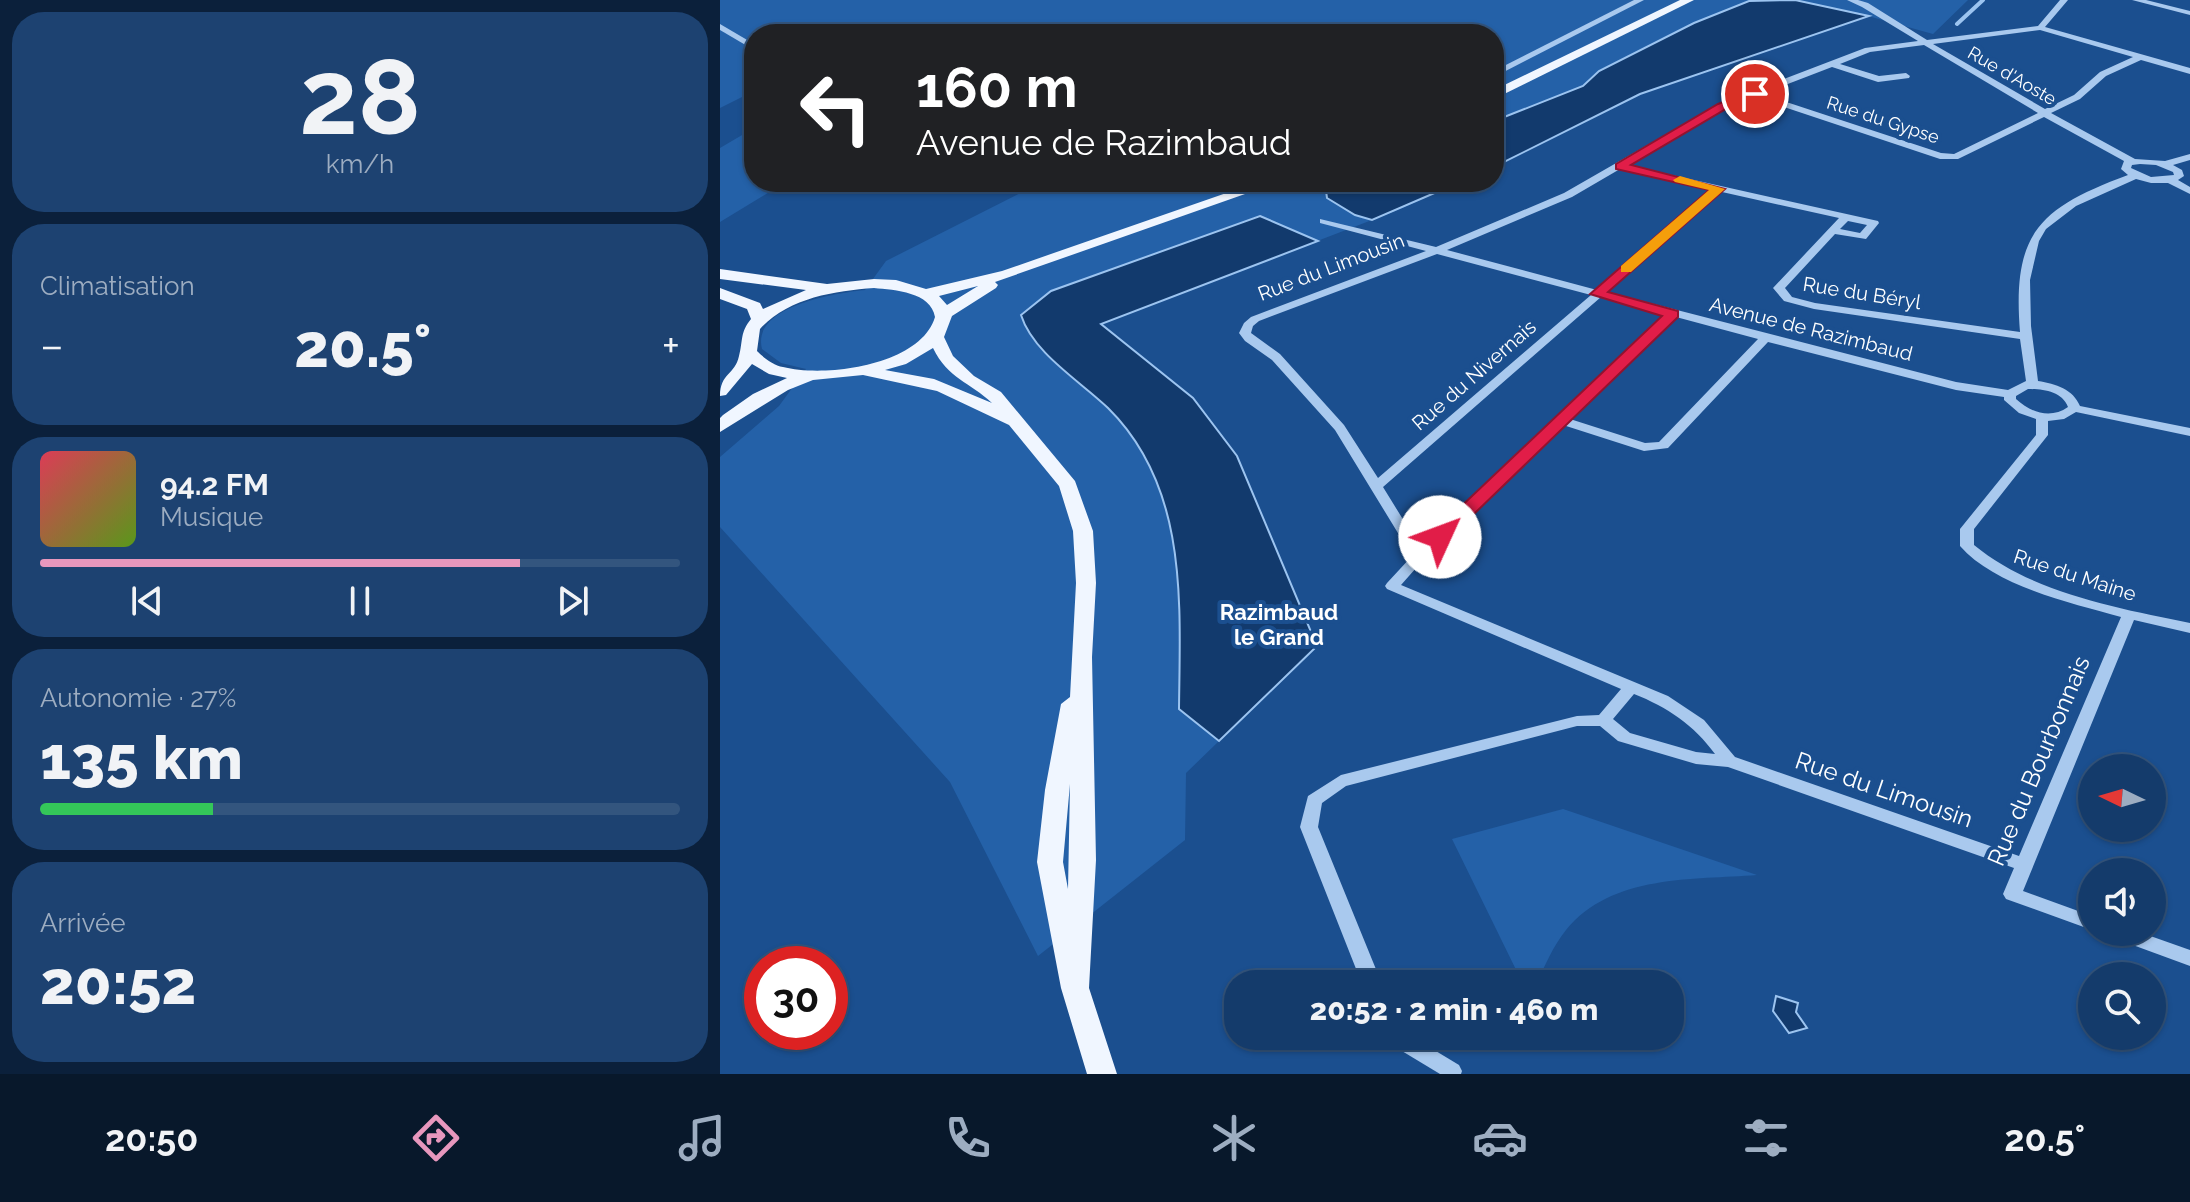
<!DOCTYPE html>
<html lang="fr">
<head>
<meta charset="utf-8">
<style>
	:root { --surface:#143b6b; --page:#1d4271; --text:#f1f3f6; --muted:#9dadc1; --line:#33557e; --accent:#e797bd }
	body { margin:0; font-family:Raleway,sans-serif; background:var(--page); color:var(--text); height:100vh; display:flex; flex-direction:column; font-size:30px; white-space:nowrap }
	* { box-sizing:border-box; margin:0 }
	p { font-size:26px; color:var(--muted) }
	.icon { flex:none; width:44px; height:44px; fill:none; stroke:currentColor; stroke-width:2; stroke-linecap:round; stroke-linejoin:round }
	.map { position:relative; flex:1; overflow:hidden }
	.panel { display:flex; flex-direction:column; gap:12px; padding:12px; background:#0b203b; width:720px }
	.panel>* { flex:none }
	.top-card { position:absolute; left:24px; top:24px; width:760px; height:168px; border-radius:32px; box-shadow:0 2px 6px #0004,0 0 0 2px var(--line); background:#202124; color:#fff; overflow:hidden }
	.needle { width:52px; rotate:275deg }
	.tools { position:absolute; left:1358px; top:754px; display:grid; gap:16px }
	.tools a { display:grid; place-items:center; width:88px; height:88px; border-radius:50%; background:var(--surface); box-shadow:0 2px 6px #0004,0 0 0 2px var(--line); font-size:40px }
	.speed { position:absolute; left:24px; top:946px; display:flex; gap:16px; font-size:40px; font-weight:700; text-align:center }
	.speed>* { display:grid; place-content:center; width:104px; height:104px; border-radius:50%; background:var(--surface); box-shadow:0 2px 6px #0004,0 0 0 2px var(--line); line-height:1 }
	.speed .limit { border:12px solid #d22; background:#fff; color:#111 }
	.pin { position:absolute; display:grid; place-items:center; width:68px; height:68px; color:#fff; margin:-34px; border:4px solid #fff; border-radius:50%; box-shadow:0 2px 8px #0007 }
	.me { position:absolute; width:88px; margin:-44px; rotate:47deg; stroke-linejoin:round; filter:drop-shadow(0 0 6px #0008) }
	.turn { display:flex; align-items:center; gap:28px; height:168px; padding:0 40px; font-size:36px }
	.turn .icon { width:104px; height:104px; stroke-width:2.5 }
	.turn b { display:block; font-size:56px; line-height:68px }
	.big { font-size:60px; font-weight:800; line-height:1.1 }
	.panel .widget { flex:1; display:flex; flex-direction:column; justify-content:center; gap:12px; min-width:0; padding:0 28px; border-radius:32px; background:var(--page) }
	.panel .dial { align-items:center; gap:0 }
	.dial b { font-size:104px; line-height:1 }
	.song { display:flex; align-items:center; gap:24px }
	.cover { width:96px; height:96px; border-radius:12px; background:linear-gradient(135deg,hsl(350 70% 55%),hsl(90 70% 35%)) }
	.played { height:8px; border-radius:4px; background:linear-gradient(90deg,var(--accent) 75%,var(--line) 75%) }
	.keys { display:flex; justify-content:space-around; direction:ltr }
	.heat { display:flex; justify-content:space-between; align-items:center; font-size:44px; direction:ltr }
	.charge { height:12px; border-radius:6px; background:linear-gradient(90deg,#34c759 27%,var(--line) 0) }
	.trip { position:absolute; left:504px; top:970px; width:460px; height:80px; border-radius:32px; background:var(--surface); box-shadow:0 2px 6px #0004,0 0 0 2px var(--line); font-weight:800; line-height:80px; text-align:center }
	.tabs { display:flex; height:128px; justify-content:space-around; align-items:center; background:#08182b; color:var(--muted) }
	.tabs .icon { width:56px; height:56px }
	.tabs .current { color:var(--accent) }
	.tabs b { font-size:36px; color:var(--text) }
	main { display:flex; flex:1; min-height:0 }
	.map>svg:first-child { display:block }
	.green { fill:#2461a8 }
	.water { fill:#123a6d; stroke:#9cc4f0; stroke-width:2 }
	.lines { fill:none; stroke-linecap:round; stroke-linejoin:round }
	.stream { stroke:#9cc4f0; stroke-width:4 }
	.minor { fill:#a9c9ee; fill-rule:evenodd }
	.major { fill:#f0f6ff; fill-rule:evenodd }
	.route { fill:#e11d48; stroke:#92132f; stroke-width:2 }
	.slow { fill:#f59e0b }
	.labels { text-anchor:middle; stroke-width:8; stroke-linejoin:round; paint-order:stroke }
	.far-street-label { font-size:18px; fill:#fff; stroke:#1b4f8f }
	.street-label { font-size:20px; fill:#fff; stroke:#1b4f8f }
	.neighbourhood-label { font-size:22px; font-weight:bold; fill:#fff; stroke:#1b4f8f }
	.near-street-label { font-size:24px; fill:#fff; stroke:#1b4f8f }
</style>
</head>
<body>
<main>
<section class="panel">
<div class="widget dial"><b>28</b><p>km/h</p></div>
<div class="widget"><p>Climatisation</p>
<div class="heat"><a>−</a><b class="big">20.5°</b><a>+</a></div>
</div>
<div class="widget">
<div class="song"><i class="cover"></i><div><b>94.2 FM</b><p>Musique</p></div></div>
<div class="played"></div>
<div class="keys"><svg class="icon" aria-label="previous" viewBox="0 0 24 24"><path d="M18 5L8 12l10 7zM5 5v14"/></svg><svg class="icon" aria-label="pause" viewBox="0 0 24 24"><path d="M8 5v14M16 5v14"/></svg><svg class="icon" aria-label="next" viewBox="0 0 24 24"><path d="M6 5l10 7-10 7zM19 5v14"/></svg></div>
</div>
<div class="widget"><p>Autonomie · 27%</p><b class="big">135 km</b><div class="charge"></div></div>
<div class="widget"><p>Arrivée</p><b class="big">20:52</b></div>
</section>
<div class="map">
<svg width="1470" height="1074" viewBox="0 0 1470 1074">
	<rect width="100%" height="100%" fill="#1b4f8f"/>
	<g class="green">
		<path d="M0 0H1248L1213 34 1148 16 920 94 774 167V34H34V91L0 108Z"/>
		<path d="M34 128V182H66L0 222V148Z"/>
		<path d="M322 182H740L678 210 381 324 473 398 517 456 597 646 466 773 465 840 318 956 230 782 0 527V457L59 406 86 369 61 363 42 349C31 306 116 293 145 290L166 261Z"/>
		<path d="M843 809 849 811 1037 875C973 880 892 874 846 930 833 946 825 966 816 984H803L732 839Z"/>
	</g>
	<g class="water">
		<path d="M1075 0 1149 16 920 94 774 167V121L863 86 879 71 974 23 1029 1Z"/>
		<path d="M632 182H740L652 220 635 215 607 198 606 191Z"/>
		<path d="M540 216 598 241 381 324 473 398 517 456 597 646 499 741 459 709C460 604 469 488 388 408 360 381 313 353 301 315L331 291Z"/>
		<path d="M1056 996 1078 1003 1076 1012 1087 1028 1069 1033 1053 1011Z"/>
	</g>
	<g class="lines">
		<path class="stream" d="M1237 24 1263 0"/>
		<g class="minor">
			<path d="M914 0H924L774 77V71Z"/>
			<path d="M1127 0H1138L1148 3 1207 40 1318 26 1340 0H1348L1325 27 1470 68V74L1421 60 1386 76 1360 99 1331 113 1415 159 1445 161 1470 154V160L1453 165 1462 170 1464 176 1458 180 1470 187V194L1448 183H1431L1416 179 1356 206 1326 229 1319 241 1310 280 1311 326 1318 381C1336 384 1353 389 1360 406L1470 428V436L1356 412 1344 419 1328 421V435L1254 529V545C1312 593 1398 608 1470 623V633L1414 620 1303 891 1372 916V930L1286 899 1283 894 1294 868 1008 767 976 764 898 741 880 726H857L626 786 602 803 598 827 662 984H642L580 827 588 796 621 775 857 716 879 715 901 689 667 589 665 586 667 583 692 556 615 430 552 360 525 341 519 333 524 323 531 317 706 251 600 223V219L716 247 844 193 999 104 1145 48 1198 41 1142 7ZM1320 30 1413 57 1380 72 1354 95 1325 109 1213 44ZM1204 45 1318 113 1234 154 1221 153 1042 94 1112 67 1158 82 1189 78 1190 76 1186 73 1159 76 1120 64 1150 52ZM1034 97 1220 159H1238L1324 117 1404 161 1401 169 1408 175C1319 208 1292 233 1300 332L1095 303 1072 297 1065 288 1115 234 1146 239 1159 223 1158 221 907 165 1005 108ZM1420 164 1436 165 1453 172 1454 175 1431 177 1411 168 1412 165ZM900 169 992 190 877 290 727 250 852 197ZM1002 192 1119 218 1053 288 1064 301 1094 309 1300 339 1306 381 1288 390 1236 382 887 292ZM1128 221 1147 225 1140 233 1120 229ZM717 254 871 295 658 478 624 425 560 354 531 333 533 326 539 321ZM881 297 946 315 700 547 663 487ZM956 317 1038 339 939 442 925 443 850 419ZM1048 342 1236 390 1284 397V400L1299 413 1316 419V435L1240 529V546C1275 586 1350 603 1401 617L1299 856 1015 757 984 720 948 696 681 585 704 559 843 425 924 451 948 448ZM1308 389C1323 389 1342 391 1348 407 1331 419 1311 413 1296 399V396ZM914 694C947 707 974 725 995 754L976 752 910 733 893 719Z"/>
			<path d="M1412 0H1426L1470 11V15Z"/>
			<path d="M0 24 34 44V50L0 30Z"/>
			<path d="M1389 932H1419L1470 950V966L1391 937Z"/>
			<path d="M664 1036H691L739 1065 742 1071 741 1074H720L667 1042Z"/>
		</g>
		<g class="major">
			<path d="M960 0H974L774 99V90Z"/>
			<path d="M538 182H559L275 282 278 285 276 288 232 316 224 337 233 356 254 376 281 392 355 481 373 531 376 583 372 657 376 860 369 988 397 1074H367L341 988 317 862 325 790 341 704 350 697 356 583 353 531 339 486 289 425 217 391 143 375 93 380 68 390 0 432V418L3 415 33 394 67 378 49 374 32 364 6 395 0 396C0 373 15 375 19 356 23 341 20 332 31 319L27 309 0 299V288L40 303 43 309 86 290 0 279V269L107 284 154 279 176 280 206 289 282 271ZM258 286 227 305 219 296ZM154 288C175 290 211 292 215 317 201 365 106 378 63 367 53 365 44 358 37 351L40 329C68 298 114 291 154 288ZM213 348C228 379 250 382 272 403L214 379 165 370 186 364ZM350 784 348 889 343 862Z"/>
		</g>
	</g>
	<path class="route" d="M1035 90 1039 91V96L1006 109 911 165 1005 189 888 292 958 311V317L726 541H713L711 537 713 533 942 316 870 294 989 190 896 169V164L998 104Z"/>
	<path class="slow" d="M960 176 1005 189 911 272H901V266L989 190 955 182 953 180Z"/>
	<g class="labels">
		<g class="far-street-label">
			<text transform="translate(1292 76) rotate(30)" y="6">Rue d'Aoste</text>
			<text transform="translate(1163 120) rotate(18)" y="6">Rue du Gypse</text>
		</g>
		<g class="street-label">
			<text transform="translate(611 267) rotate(-21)" y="7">Rue du Limousin</text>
			<text transform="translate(1142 293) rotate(9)" y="7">Rue du Béryl</text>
			<text transform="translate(1091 329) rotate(14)" y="7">Avenue de Razimbaud</text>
			<text transform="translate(754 375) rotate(-41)" y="7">Rue du Nivernais</text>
			<text transform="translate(1355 575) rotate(18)" y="7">Rue du Maine</text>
		</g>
		<g class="neighbourhood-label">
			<text x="559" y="620">Razimbaud<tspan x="559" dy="25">le Grand</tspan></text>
		</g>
		<g class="near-street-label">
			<text transform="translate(1319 761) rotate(-67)" y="8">Rue du Bourbonnais</text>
			<text transform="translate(1164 790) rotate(19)" y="8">Rue du Limousin</text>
		</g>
	</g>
</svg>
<div class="tools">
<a><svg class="needle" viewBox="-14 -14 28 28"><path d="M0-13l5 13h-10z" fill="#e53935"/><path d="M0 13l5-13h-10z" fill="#9dadc1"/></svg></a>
<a><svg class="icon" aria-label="sound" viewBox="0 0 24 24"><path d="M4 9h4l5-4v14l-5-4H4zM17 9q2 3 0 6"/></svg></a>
<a><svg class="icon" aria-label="search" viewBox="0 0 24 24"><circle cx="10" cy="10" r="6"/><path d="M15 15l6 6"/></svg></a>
</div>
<div class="speed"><div class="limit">30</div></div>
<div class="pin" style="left:1035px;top:94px;background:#d93025"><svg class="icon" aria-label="arrive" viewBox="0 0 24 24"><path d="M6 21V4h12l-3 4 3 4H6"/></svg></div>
<svg class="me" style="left:720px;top:537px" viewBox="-20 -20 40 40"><circle r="19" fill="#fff"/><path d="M0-13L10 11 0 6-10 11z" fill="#e11d48"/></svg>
<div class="trip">20:52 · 2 min · 460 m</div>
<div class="top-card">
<div class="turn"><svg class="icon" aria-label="left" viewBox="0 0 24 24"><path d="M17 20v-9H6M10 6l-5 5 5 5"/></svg><div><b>160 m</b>Avenue de Razimbaud</div></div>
</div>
</div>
</main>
<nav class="tabs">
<b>20:50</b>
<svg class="icon current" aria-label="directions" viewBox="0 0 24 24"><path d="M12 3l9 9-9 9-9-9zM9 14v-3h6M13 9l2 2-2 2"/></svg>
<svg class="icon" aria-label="music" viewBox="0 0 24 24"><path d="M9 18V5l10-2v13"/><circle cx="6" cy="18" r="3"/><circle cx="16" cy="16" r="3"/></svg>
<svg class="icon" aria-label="phone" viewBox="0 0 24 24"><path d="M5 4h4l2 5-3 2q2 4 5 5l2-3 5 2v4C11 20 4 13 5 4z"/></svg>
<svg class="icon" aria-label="climate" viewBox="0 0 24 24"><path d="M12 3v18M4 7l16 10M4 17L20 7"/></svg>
<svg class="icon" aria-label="car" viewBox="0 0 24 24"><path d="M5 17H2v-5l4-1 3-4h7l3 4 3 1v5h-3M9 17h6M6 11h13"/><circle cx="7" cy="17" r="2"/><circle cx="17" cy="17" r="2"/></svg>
<svg class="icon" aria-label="filters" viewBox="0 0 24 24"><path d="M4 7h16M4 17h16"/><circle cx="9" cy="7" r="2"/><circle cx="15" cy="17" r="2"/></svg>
<b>20.5°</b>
</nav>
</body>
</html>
